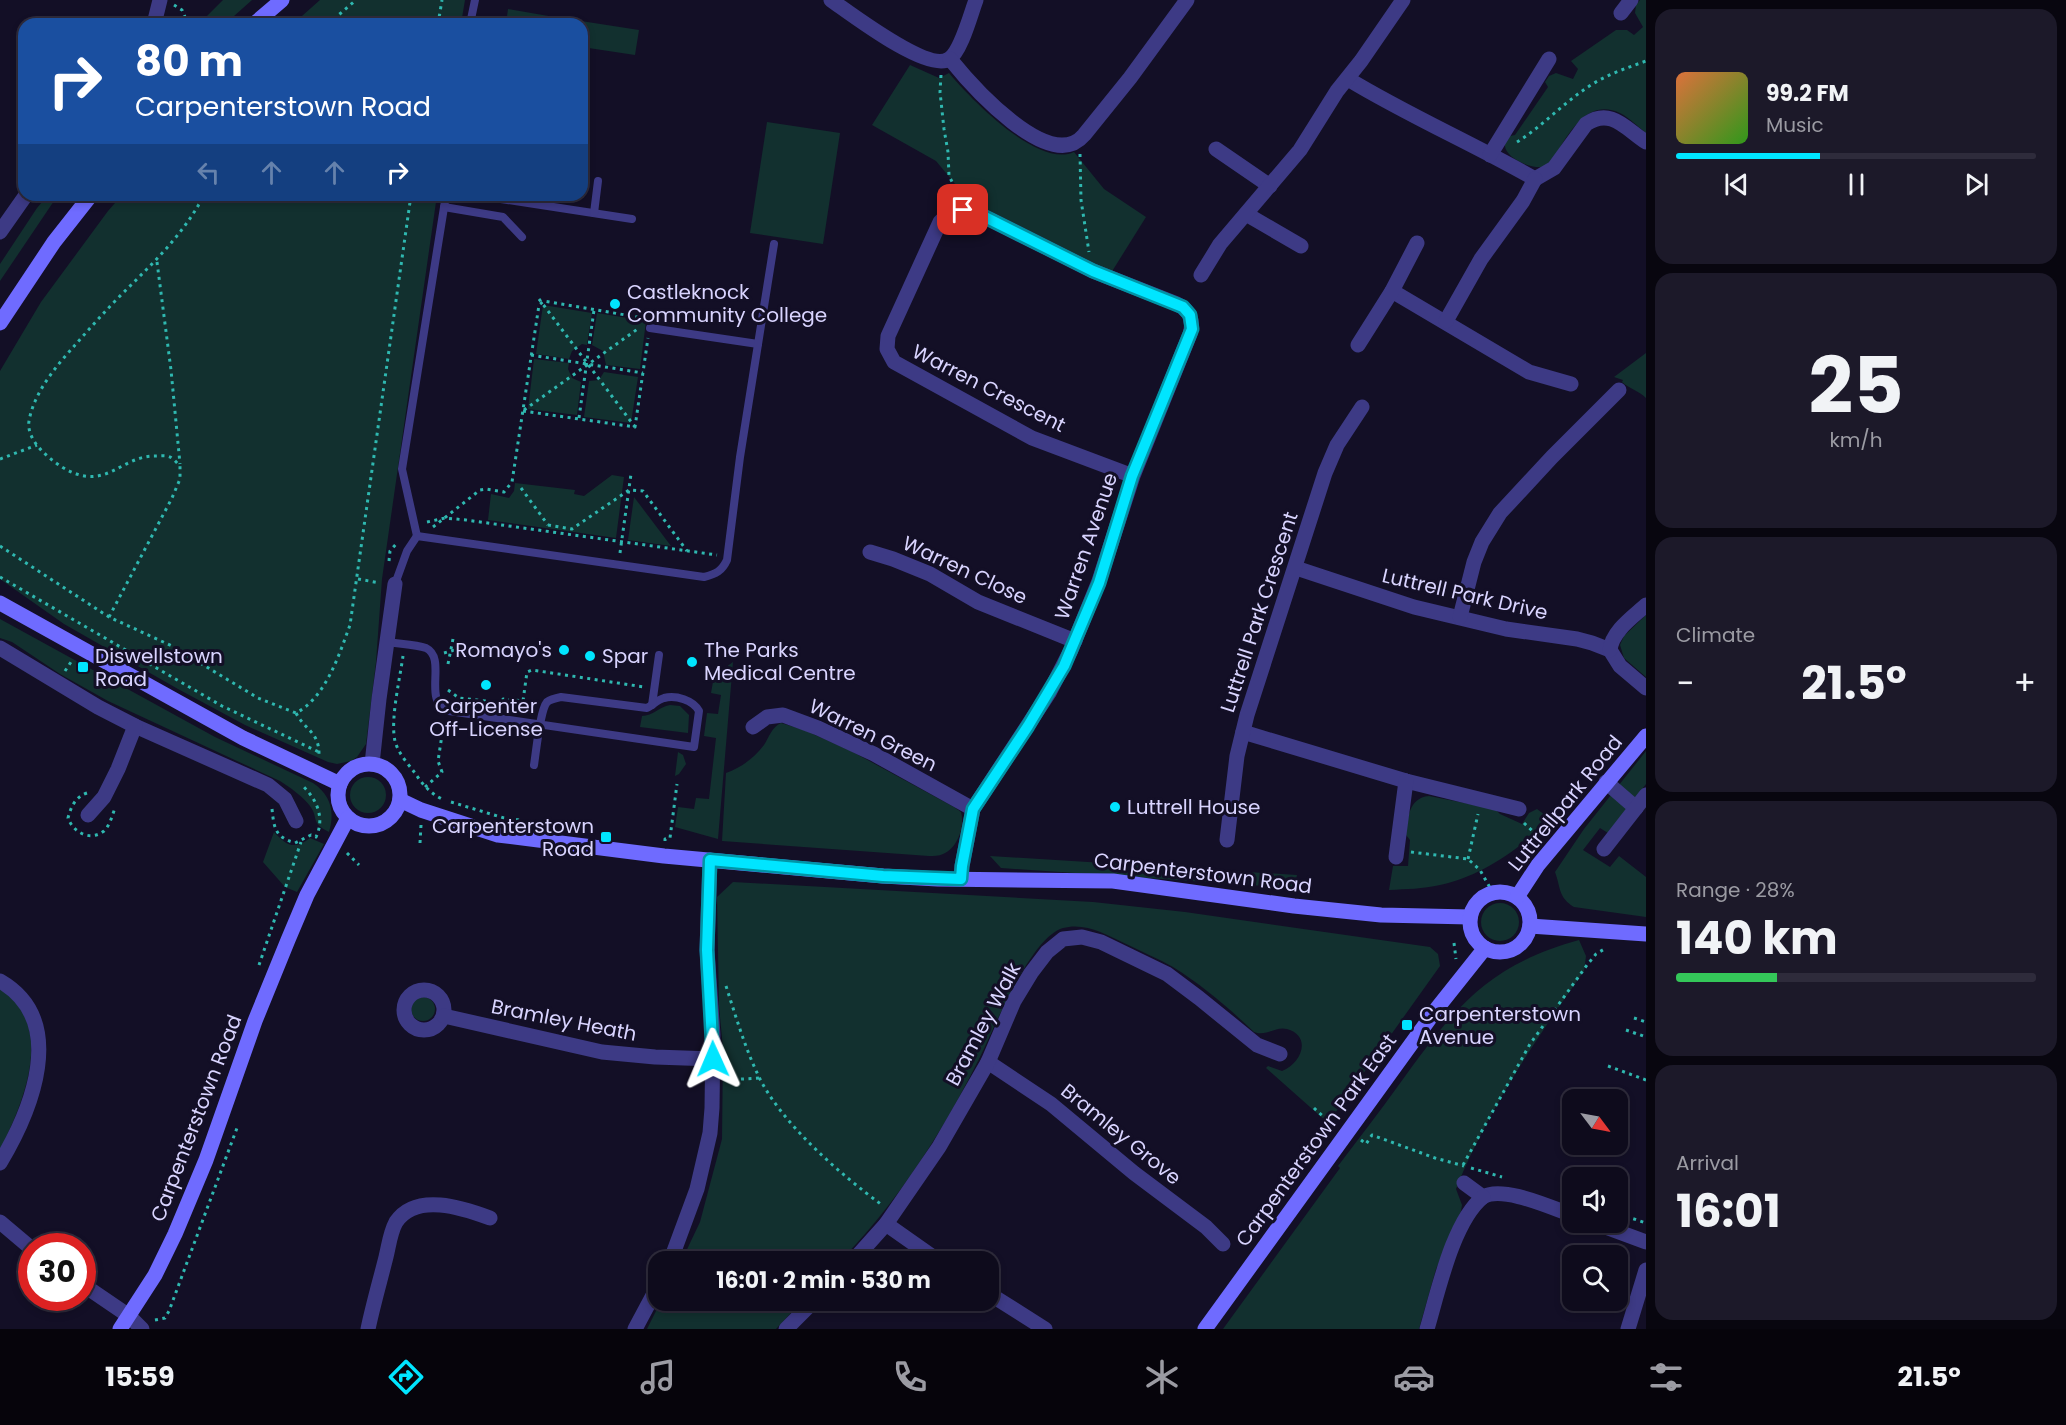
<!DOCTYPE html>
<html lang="en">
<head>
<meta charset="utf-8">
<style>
	:root { --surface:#0e0b1c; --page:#1c1929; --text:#f1f3f6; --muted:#9b9ba3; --line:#2e2b3b; --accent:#00e5ff }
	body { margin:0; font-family:Poppins,sans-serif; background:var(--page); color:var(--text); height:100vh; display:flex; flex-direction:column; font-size:22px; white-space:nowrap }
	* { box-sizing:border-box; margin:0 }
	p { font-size:20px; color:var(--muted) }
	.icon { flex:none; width:33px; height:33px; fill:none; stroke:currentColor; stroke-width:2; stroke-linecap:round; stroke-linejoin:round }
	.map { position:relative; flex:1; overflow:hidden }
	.details { display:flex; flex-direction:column; gap:9px; padding:9px; background:#08060f; width:420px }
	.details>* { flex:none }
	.hud { position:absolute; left:18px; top:18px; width:570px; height:183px; border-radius:18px; box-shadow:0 3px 9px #0003,0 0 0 2px var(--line); background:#1a4fa0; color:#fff; overflow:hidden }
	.needle { width:39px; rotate:122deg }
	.controls { position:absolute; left:1562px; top:1089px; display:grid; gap:12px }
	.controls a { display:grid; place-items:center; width:66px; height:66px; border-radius:12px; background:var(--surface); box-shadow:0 3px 9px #0003,0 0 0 2px var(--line); font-size:30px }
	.speed { position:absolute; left:18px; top:1233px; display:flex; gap:12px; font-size:30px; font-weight:700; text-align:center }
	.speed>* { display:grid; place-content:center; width:78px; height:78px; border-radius:50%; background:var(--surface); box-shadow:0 3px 9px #0003,0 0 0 2px var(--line); line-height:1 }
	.speed .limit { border:9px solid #d22; background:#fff; color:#111 }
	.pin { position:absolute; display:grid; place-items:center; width:51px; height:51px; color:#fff; margin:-26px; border-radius:12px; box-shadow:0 3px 9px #0006 }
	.me { position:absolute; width:66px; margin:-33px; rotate:359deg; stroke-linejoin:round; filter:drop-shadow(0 0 4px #0008) }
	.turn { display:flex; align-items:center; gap:21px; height:126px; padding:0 18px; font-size:27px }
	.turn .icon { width:78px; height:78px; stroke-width:2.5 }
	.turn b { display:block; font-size:42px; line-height:51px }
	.lanes { display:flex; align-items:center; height:57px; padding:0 18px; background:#0003; justify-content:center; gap:30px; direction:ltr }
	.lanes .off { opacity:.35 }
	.big { font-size:45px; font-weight:700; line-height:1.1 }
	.details .widget { flex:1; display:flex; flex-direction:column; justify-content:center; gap:9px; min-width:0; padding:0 21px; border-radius:18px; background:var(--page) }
	.details .dial { align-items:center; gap:0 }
	.dial b { font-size:78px; line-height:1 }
	.song { display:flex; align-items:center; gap:18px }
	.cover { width:72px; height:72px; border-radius:9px; background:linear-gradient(135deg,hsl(20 70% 55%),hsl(110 70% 35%)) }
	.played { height:6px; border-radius:3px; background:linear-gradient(90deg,var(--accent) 40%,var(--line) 40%) }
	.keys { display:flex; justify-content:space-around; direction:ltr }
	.heat { display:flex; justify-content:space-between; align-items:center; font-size:33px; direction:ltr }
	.charge { height:9px; border-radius:4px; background:linear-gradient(90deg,#34c759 28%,var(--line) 0) }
	.trip { position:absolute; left:648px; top:1251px; width:351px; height:60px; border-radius:18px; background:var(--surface); box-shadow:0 3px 9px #0003,0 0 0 2px var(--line); font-weight:700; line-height:60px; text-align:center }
	.tabs { display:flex; height:96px; justify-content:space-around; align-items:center; background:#06040b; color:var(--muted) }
	.tabs .icon { width:42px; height:42px }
	.tabs .current { color:var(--accent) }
	.tabs b { font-size:27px; color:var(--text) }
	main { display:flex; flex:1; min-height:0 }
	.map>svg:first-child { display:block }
	.green { fill:#12302f }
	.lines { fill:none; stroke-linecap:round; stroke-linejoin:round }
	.path { stroke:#2fb8b0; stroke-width:3; stroke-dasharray:3 4.5; stroke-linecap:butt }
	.lane { stroke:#3d3a85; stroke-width:8 }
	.street { stroke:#3d3a85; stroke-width:15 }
	.secondary { stroke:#6f6bff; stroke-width:15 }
	.route-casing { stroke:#0095a6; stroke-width:15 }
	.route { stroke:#00e5ff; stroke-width:10 }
	.poi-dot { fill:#00e5ff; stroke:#130f26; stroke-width:2 }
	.labels { text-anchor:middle; stroke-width:6; stroke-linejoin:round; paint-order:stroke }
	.poi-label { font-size:20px; fill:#d9d4ff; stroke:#130f26; text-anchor:start }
	.street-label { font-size:20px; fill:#d9d4ff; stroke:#130f26 }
</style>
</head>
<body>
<main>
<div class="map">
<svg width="1646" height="1329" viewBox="0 0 1646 1329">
	<rect width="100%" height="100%" fill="#130f26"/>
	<g class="green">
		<path d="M223 0H252L225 24H199Z"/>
		<path d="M320 0H465L461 24H293Z"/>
		<path d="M1640 0H1646V133C1638 127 1630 118 1620 113 1592 100 1575 124 1562 144 1558 151 1552 162 1545 166 1535 171 1503 158 1505 144 1505 143 1509 137 1510 136L1515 135 1548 87 1545 82 1549 76 1556 73 1573 79 1578 69 1571 61 1616 30H1627L1634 35 1643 27 1635 13 1636 5Z"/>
		<path d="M508 9 566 19V24H506Z"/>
		<path d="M581 21 639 30 635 55 582 47Z"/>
		<path d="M910 65 939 78 949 73C970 98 1038 169 1074 152L1104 189 1146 217 1111 273 971 203 936 161 872 125Z"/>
		<path d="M767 122 840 133 823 244 750 233Z"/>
		<path d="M48 195H58L0 281V264L37 208Z"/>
		<path d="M122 195H437L382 579 376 662 366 744 357 757 351 761 337 764 328 762 245 725 178 689 64 624 0 579V371L41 302 108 211Z"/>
		<path d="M543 305 592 313 587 345 582 344 572 351 569 359 536 354Z"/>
		<path d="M597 313 646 321 640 369 606 365 603 351 592 345Z"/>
		<path d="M1646 353V398C1639 391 1630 389 1622 382L1623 380 1614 377Z"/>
		<path d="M534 359 569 363 568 369 572 378 581 382 577 415 528 409Z"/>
		<path d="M604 372 638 377 631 423 584 417 589 381 599 380Z"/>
		<path d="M612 475 624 477 616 538 488 520 491 494 509 498 514 491 515 483 575 490 574 494 584 496Z"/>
		<path d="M634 497 671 546 628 540Z"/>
		<path d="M1646 615V677L1624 658 1620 645 1624 636Z"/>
		<path d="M0 619 215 737 313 783C331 795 335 812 329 832 310 823 319 818 310 806 302 796 291 788 280 781L108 701 60 674 12 642 0 638Z"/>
		<path d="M733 662 718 839 675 827 678 807 694 809 696 798 709 799 716 738 704 736 707 713 718 714 721 695 711 693 714 676Z"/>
		<path d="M670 705 680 706 689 715 688 733 640 727 642 716C653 716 659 707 670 705Z"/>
		<path d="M781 723 804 730 851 751 954 807 961 812C965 826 958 848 943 854 939 856 933 856 929 856L722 841 726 773C742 767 753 759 764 745 769 737 772 727 781 723Z"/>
		<path d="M1646 751V784L1608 833 1600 828 1583 850 1610 867 1619 856 1646 877V917L1574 907C1558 897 1561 888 1555 872L1584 829Z"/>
		<path d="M678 752 683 755 686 764 679 774 675 776Z"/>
		<circle cx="368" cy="795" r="18"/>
		<path d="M1429 796 1495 809 1500 814 1522 824 1529 813 1537 809 1549 818C1523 848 1479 877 1440 885 1423 889 1406 889 1389 890L1393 866H1408L1410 840 1406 835C1408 819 1408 798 1429 796Z"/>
		<path d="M274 832C287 846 294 850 310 838L324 844 297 892 285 887 263 862Z"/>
		<path d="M990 856 1297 875 1294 888 1001 868Z"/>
		<path d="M733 882 1093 902 1185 912 1430 947 1438 954 1440 966 1328 1123 1266 1068 1268 1066 1282 1071C1302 1063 1312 1036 1287 1029 1275 1026 1266 1037 1254 1032 1230 1009 1202 985 1173 967 1157 958 1140 951 1124 943 1106 934 1084 922 1063 928 1031 937 995 1026 981 1055 966 1085 950 1115 932 1143 906 1184 875 1226 840 1261L681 1262 700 1222 722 1139 723 1049 719 1006 717 897Z"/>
		<circle cx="1500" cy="922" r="19"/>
		<path d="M1579 940 1586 956 1584 971C1536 1039 1487 1111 1456 1189L1462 1205 1461 1211 1436 1269 1419 1329H1223L1340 1168 1338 1166C1358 1139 1379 1113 1398 1086 1453 1010 1485 966 1579 940Z"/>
		<path d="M0 989C57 1025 23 1103 0 1150Z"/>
		<circle cx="423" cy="1009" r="12"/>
		<path d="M661 1301H802L776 1329H647Z"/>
	</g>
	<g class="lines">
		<g class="path">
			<path d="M174 5 182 10 188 24"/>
			<path d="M328 24 356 0"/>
			<path d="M438 24 442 0"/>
			<path d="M941 75 940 92 944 129 948 152 949 176 960 197"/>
			<path d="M1517 142C1543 126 1564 102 1591 85 1608 74 1627 68 1646 61"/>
			<path d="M1080 154 1081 200 1089 252"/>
			<path d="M157 262 171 370 180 464"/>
			<path d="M539 299 635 427"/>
			<path d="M531 355 643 373"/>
			<path d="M524 410 639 328"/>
			<path d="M523 411 635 427 648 338"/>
			<path d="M579 418 594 310"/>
			<path d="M0 459 37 445"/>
			<path d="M521 488 548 525"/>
			<path d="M427 522 445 518 466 520 717 555"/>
			<path d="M548 525 572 529 629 490 643 491 687 551"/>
			<path d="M433 527 480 490 486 489 504 492 512 482 539 305 544 301 643 318"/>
			<path d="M0 546 109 617 172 646 258 698 296 713C326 697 339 655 350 625L411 195"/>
			<path d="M620 553 631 474"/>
			<path d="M389 561 390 551 397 543"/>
			<path d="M0 577 222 706 319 752"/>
			<path d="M358 579 380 583"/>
			<path d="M109 617 172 498 180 479V466C177 463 173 458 170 457 166 455 160 456 156 456 120 455 106 494 62 467 48 458 26 440 29 421 34 392 57 365 76 344 91 327 106 310 123 293 153 263 184 234 204 195"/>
			<path d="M444 653 458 649"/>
			<path d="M403 656C400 678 390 720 395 741 398 753 408 764 415 773 422 784 430 793 442 799"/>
			<path d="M448 664 453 639"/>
			<path d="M65 671 73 659"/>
			<path d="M448 690 459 698 503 703V699L523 701 527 672 532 670 644 687"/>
			<path d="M296 713C305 730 319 732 319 754"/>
			<path d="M425 787 442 772 438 761 444 722"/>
			<path d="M87 793C75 797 71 807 68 818 73 832 90 842 104 831 110 825 112 816 115 808"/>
			<path d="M451 802 504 818 520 820"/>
			<path d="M272 809C274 828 275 837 295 843L311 835 316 837C325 818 317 800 303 786"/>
			<path d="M1524 823 1541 839"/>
			<path d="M665 841V839L670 838 677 784"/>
			<path d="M420 843 421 825"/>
			<path d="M1411 852 1468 859 1480 870 1493 893"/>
			<path d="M347 853 359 865"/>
			<path d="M1468 859 1478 814"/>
			<path d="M1454 943 1456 959"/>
			<path d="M259 965 301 842"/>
			<path d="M726 986C736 1017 745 1048 759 1077 782 1124 840 1174 882 1205"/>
			<path d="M1634 1018 1646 1022"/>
			<path d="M1626 1030 1646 1037"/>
			<path d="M1608 1066 1646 1080"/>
			<path d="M726 1080 760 1078"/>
			<path d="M1314 1108 1327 1120 1336 1123"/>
			<path d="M1361 1140 1366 1144 1372 1135 1435 1158 1464 1166"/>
			<path d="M1463 1165 1530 1044 1587 965 1596 954 1606 948"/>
			<path d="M1471 1168 1502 1177"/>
			<path d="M1619 1214 1646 1223"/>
			<path d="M155 1320 165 1318 169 1311 237 1128"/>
		</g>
		<g class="lane">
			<path d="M470 24 475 0"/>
			<path d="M475 195 632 219"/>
			<path d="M444 207 503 217 522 237"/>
			<path d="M594 213 598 181"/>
			<path d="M650 328 758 344"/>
			<path d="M417 536 402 469 446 195"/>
			<path d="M395 584 407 551 417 536 704 577C716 574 722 571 727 560L740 457 774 244"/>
			<path d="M388 642C399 644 415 644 426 648 448 659 421 702 449 711L694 747 699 711C693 700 676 695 664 698 657 700 653 705 647 708L561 697C556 698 551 699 547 702 540 710 536 753 534 765"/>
			<path d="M652 705 659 655"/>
		</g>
		<g class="street">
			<path d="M831 0C850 13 928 73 949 59 961 52 971 13 976 0"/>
			<path d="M1621 13 1631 0"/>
			<path d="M154 24 160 0"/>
			<path d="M950 59C971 85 1050 175 1084 135L1130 78 1187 0"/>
			<path d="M1348 79C1409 116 1474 144 1535 179"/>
			<path d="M1216 149 1270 186"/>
			<path d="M1490 155 1549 59"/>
			<path d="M1535 179 1554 168 1586 124C1611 107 1626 129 1646 142"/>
			<path d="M1246 214 1301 246"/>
			<path d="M0 232 26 195"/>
			<path d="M1201 275 1220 244 1300 150 1337 91 1361 61 1403 0"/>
			<path d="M1392 291 1529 372 1571 384"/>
			<path d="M1446 321 1481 259 1523 201 1535 179"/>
			<path d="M1358 345 1392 291 1417 243"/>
			<path d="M870 552 893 559 930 574 978 602 1075 641"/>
			<path d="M1296 568 1414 607 1506 629 1577 639 1592 643 1610 650 1620 666 1646 688"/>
			<path d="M1460 617 1474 562 1482 542 1500 513 1552 457 1619 390"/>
			<path d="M0 648 98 707 135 726 268 785 285 799 296 821"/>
			<path d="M1610 650C1612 631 1633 617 1646 605"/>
			<path d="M753 727 767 717 783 715 818 728 874 754 973 809"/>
			<path d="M1243 732 1406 781 1519 809"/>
			<path d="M372 764 379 699 395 584"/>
			<path d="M1606 782 1636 808"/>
			<path d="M88 815 104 797 118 769 135 726"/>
			<path d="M1227 840 1237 756 1247 715 1325 473 1337 445 1362 407"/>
			<path d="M1604 849 1646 795"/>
			<path d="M1396 857 1406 781"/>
			<path d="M961 879 962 866 973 809 1049 693 1071 650 1099 581 1133 476 1190 334C1194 321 1190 310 1177 304L1093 271 973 211H951L940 222 888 336 887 349 894 362 1032 438 1133 476"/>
			<path d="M0 981C69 1021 31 1111 0 1163"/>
			<circle cx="424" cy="1010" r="20"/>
			<path d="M444 1016 602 1052 655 1057 713 1059"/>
			<path d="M988 1062 1051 1104 1134 1173 1206 1227 1223 1244"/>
			<path d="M1464 1183 1483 1197C1502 1185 1552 1208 1572 1215"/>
			<path d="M0 1222 32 1249"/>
			<path d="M1592 1222 1646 1242"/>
			<path d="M886 1224 940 1262"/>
			<path d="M670 1262 697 1189 710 1133 712 1108 713 1035 707 950 710 860"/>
			<path d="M852 1262 886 1224 939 1147 988 1062 1014 1001 1031 973 1047 952 1063 939 1082 937 1101 942 1167 974 1199 998 1257 1045 1280 1054"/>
			<path d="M82 1284 129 1316 142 1329"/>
			<path d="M988 1293 1045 1329"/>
			<path d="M368 1329C373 1305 380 1281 386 1257 389 1245 390 1233 396 1222 416 1192 463 1208 490 1218"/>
			<path d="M635 1329 658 1286"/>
			<path d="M786 1329 815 1300"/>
			<path d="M1427 1329C1438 1292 1453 1221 1483 1197"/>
			<path d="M1628 1329 1646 1270"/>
		</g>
		<g class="secondary">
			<path d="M254 24 282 0"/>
			<path d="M0 323 54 242 91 195"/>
			<path d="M0 603 243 738 340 784"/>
			<circle cx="369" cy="795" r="31"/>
			<path d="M400 800 421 810 498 835 664 856 883 876 938 879 1113 881 1294 906 1381 915 1470 917"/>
			<circle cx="1500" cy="922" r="30"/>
			<path d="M1517 897 1538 865 1646 736"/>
			<path d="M1530 926 1646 934"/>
			<path d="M120 1329 155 1275 175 1234 206 1160 255 1021 288 940 307 895 348 818"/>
			<path d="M1205 1329 1438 1007 1485 948"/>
		</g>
	</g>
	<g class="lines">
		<defs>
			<path id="route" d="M713 1059 707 950 710 860 883 876 961 879 962 866 973 809 1028 726 1064 666 1099 583 1132 476 1192 329 1190 315 1183 307 1093 271 973 211 963 210"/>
		</defs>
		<use href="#route" class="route-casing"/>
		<use href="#route" class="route"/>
	</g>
	<g class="poi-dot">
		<circle cx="615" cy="304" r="6"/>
		<circle cx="564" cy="650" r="6"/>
		<circle cx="590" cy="656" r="6"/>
		<circle cx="692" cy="662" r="6"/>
		<rect x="77" y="661" width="12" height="12" rx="3"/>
		<circle cx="486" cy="685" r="6"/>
		<circle cx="1115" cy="807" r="6"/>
		<rect x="600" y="831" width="12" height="12" rx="3"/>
		<rect x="1401" y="1019" width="12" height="12" rx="3"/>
	</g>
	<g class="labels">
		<g class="poi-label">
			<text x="627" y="299">Castleknock<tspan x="627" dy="23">Community College</tspan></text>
			<text x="552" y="657" text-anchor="end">Romayo's</text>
			<text x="704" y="657">The Parks<tspan x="704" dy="23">Medical Centre</tspan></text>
			<text x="95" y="663">Diswellstown<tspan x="95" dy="23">Road</tspan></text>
			<text x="602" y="663">Spar</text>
			<text x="486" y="713" text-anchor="middle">Carpenter<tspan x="486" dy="23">Off-License</tspan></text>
			<text x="1127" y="814">Luttrell House</text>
			<text x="594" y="833" text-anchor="end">Carpenterstown<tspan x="594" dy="23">Road</tspan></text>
			<text x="1419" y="1021">Carpenterstown<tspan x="1419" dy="23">Avenue</tspan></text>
		</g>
		<g class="street-label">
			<text transform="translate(989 388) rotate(27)" y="7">Warren Crescent</text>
			<text transform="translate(1086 546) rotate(-71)" y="7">Warren Avenue</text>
			<text transform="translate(965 570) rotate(25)" y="7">Warren Close</text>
			<text transform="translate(1465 594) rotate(13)" y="7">Luttrell Park Drive</text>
			<text transform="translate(1259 612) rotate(-72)" y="7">Luttrell Park Crescent</text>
			<text transform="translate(873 735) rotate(26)" y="7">Warren Green</text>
			<text transform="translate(1565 803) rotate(-51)" y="7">Luttrellpark Road</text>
			<text transform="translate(1203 873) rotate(7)" y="7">Carpenterstown Road</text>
			<text transform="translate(564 1020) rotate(11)" y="7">Bramley Heath</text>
			<text transform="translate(983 1024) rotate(-62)" y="7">Bramley Walk</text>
			<text transform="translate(196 1118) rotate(-69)" y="7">Carpenterstown Road</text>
			<text transform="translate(1121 1134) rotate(39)" y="7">Bramley Grove</text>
			<text transform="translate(1316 1140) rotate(-54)" y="7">Carpenterstown Park East</text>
		</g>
	</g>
</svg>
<div class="controls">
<a><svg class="needle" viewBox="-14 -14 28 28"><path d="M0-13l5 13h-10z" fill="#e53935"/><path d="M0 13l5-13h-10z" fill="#9b9ba3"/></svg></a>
<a><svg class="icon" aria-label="sound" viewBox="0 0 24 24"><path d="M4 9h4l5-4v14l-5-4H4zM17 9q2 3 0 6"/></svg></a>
<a><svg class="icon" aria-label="search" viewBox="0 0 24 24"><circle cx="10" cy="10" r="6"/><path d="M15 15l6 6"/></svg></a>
</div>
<div class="speed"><div class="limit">30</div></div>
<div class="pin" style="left:963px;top:210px;background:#d93025"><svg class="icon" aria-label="arrive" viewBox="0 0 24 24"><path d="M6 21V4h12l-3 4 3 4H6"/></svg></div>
<svg class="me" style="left:713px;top:1059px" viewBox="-20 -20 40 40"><path d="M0-17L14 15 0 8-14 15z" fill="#00e5ff" stroke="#fff" stroke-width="4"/></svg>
<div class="trip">16:01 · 2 min · 530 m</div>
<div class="hud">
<div class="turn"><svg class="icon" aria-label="right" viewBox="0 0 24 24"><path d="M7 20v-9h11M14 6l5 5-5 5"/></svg><div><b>80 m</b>Carpenterstown Road</div></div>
<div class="lanes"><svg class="icon off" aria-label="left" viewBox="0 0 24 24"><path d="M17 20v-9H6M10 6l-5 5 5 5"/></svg><svg class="icon off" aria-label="ahead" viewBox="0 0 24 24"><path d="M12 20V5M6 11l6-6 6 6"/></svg><svg class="icon off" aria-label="ahead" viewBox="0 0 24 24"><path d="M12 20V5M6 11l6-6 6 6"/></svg><svg class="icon" aria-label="right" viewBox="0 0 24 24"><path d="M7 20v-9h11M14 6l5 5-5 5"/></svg></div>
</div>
</div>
<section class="details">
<div class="widget">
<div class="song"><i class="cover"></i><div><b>99.2 FM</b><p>Music</p></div></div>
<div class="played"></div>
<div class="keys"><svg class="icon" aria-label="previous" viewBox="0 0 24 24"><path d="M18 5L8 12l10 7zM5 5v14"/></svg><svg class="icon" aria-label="pause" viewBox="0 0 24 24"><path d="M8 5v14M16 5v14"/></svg><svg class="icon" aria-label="next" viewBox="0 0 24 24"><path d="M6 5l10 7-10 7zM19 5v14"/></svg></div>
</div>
<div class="widget dial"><b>25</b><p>km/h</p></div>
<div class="widget"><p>Climate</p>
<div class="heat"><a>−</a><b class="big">21.5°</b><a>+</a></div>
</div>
<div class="widget"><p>Range · 28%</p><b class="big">140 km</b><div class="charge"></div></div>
<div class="widget"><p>Arrival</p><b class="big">16:01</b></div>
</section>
</main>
<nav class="tabs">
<b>15:59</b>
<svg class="icon current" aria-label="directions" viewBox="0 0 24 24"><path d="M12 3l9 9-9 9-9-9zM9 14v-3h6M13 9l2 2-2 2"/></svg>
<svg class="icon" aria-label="music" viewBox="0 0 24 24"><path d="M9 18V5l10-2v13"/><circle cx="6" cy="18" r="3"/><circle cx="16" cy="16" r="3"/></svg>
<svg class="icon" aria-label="phone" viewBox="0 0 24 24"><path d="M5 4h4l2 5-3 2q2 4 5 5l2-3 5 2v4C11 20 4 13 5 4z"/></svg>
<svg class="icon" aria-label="climate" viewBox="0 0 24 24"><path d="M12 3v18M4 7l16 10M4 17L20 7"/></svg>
<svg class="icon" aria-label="car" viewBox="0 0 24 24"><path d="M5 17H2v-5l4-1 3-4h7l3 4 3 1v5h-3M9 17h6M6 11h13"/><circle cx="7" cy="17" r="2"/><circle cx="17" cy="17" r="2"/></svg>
<svg class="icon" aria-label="filters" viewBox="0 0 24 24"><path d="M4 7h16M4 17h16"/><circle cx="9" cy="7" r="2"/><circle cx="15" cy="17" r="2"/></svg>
<b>21.5°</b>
</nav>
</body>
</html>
